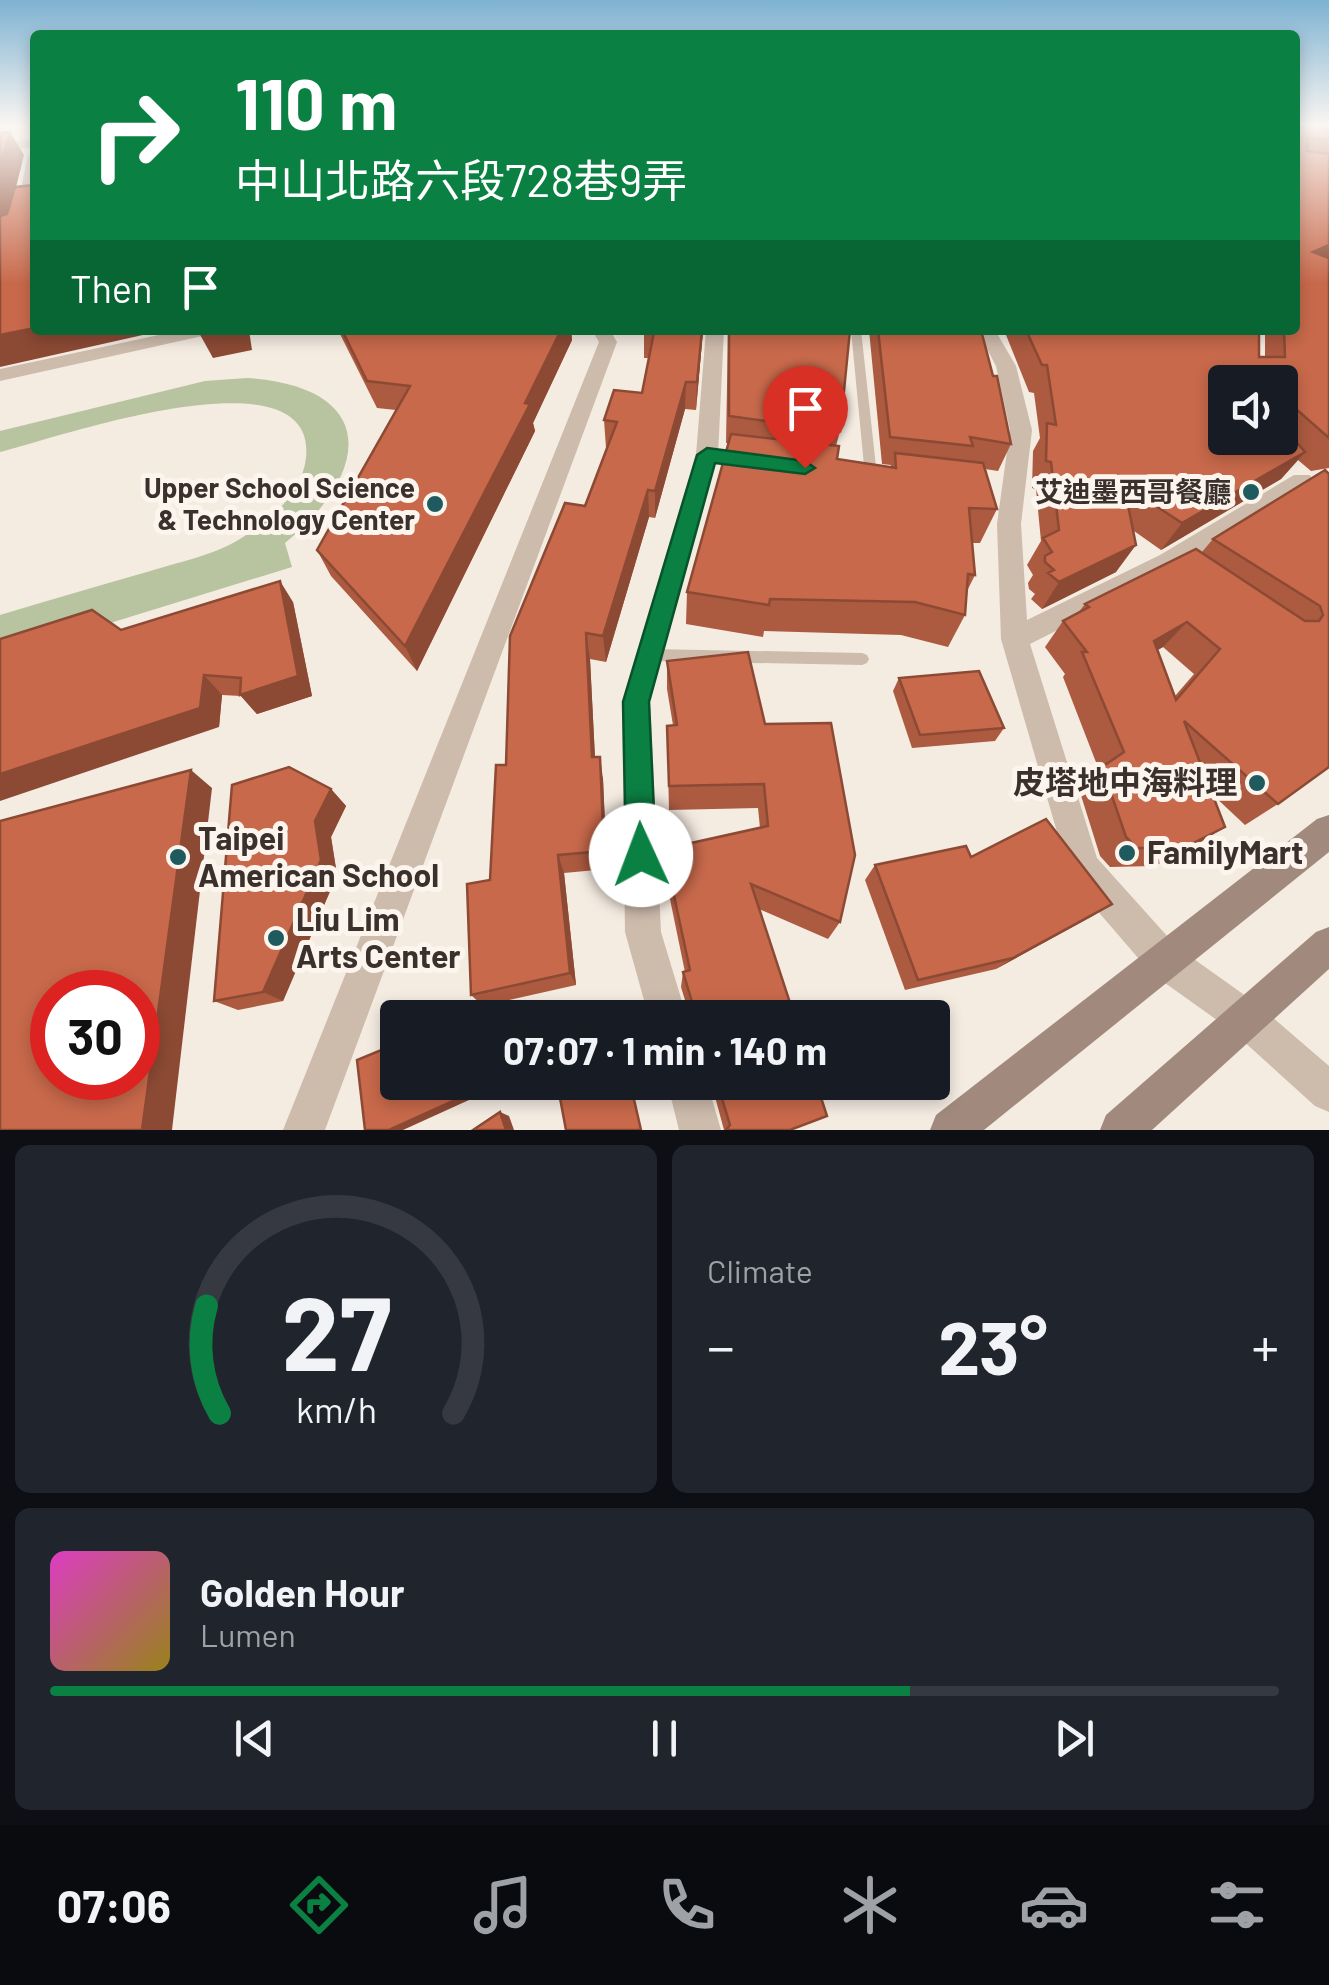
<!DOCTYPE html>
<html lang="en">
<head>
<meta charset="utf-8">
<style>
	:root { --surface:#171b24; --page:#20242c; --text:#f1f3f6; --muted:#9ea1a6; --line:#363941; --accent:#0b8043 }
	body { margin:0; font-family:Barlow,"Noto Sans TC",sans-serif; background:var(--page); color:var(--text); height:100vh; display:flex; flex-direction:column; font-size:38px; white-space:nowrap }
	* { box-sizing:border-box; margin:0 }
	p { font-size:32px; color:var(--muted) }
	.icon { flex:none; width:55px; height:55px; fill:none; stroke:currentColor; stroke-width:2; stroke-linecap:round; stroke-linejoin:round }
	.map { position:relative; height:1130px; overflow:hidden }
	.drawer { display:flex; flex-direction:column; gap:15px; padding:15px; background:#0d0f14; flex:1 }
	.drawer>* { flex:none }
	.top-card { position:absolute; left:30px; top:30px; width:1270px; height:305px; border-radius:10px; box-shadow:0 5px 15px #0003; background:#0b8043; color:#fff; overflow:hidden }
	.controls { position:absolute; left:1208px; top:365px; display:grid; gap:20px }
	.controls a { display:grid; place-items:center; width:90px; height:90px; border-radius:10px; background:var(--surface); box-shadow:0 5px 15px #0003; font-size:50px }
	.speed { position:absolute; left:30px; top:970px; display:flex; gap:20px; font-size:50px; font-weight:700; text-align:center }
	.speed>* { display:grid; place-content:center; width:130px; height:130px; border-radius:50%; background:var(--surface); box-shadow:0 5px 15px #0003; line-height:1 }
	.speed .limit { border:15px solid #d22; background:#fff; color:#111 }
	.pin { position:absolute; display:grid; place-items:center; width:85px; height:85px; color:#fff; margin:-102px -42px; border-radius:50% 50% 50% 0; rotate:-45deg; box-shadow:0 0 10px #0007 }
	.pin .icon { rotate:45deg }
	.me { position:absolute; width:110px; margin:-55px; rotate:358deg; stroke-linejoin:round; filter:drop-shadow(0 0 8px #0008) }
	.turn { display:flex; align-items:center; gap:35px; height:210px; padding:0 40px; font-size:45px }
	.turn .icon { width:130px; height:130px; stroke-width:2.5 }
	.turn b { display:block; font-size:70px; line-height:85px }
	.then { display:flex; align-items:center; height:95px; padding:0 40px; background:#0003; gap:20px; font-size:38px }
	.big { font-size:75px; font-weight:700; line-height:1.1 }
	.drawer .widget { flex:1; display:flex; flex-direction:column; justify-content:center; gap:15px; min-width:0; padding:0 35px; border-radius:15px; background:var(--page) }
	.drawer .dial { align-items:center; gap:0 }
	.dial svg { height:260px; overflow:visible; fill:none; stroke:var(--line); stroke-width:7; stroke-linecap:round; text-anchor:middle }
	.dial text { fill:var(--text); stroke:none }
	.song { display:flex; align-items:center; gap:30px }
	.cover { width:120px; height:120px; border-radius:15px; background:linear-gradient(135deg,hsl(310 70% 55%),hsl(50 70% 35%)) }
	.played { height:10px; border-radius:5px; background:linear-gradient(90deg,var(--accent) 70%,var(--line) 70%) }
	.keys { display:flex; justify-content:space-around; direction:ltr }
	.heat { display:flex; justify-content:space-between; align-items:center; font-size:55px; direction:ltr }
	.drawer .tiles { flex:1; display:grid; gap:15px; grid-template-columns:1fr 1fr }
	.widget:last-child { grid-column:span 2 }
	.trip { position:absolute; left:380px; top:1000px; width:570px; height:100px; border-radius:10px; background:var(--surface); box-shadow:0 5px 15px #0003; font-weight:700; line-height:100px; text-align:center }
	.tabs { display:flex; height:160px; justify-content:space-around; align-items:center; background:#090b0e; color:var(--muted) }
	.tabs .icon { width:70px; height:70px }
	.tabs .active { color:var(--accent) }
	.tabs b { font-size:45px; color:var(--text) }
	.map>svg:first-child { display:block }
	.green { fill:#b8c4a0 }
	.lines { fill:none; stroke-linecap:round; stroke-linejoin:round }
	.service { fill:#cdbbac; fill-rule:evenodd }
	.minor { fill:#cdbbac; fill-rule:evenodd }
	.tertiary { fill:#cdbbac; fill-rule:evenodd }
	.secondary { fill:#a18a7d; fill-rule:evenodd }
	.wall { fill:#ac5a40; fill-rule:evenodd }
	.shaded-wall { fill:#8c4a34 }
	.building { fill:#c8694b; stroke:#8c4a34; stroke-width:2.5; fill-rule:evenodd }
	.route { fill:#0b8043; stroke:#07532c; stroke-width:2.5 }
	.poi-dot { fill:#1f5a5e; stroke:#fbf5ee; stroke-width:4 }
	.labels { text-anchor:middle; stroke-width:10; stroke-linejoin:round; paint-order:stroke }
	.poi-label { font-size:28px; font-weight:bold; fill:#3b302b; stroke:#fbf5ee; text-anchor:end }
	.near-poi-label { font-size:32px; font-weight:bold; fill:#3b302b; stroke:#fbf5ee; text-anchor:start }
</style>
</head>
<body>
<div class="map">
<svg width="1329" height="1130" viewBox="0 0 1329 1130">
	<rect width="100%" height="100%" fill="#f4ebe1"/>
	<path class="green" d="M247 378C379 387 372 472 285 543L292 567 0 657V615C49 600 98 586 147 572 178 562 212 556 240 539 269 521 302 494 306 458 318 345 50 440 0 452V431L205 381Z"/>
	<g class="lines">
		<g class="service">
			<path d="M851 330H861L877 476 871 480 865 476Z"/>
			<path d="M651 649 862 653 867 655 869 659 867 663 862 665 651 661 646 659 644 655 646 651Z"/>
		</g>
		<g class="minor">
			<path d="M35 151V183L27 218 14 221 28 155Z"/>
			<path d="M182 330H216L207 335 0 381V369Z"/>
			<path d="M592 330H610L617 342 325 1130H283L599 342Z"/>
			<path d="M706 330H724L718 455 650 701 661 932 687 1018H649L625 932 622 701 696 455Z"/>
			<path d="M977 330H995L1016 366 1032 430 1021 524 1027 620 1160 555 1294 475H1310L1313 481 1178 569 1030 644 1097 858 1177 947 1257 1004 1329 1066V1112L1315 1106 1231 1030 1151 973 1071 880 1001 639 997 524 1010 430 996 366Z"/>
			<path d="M667 1082H707L721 1130H679Z"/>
		</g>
		<path class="tertiary" d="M35 139V147L0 151V143Z"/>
		<g class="secondary">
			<path d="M1329 815V852L984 1130H930L936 1115 1317 819Z"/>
			<path d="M1329 927V969L1152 1130H1100L1106 1115 1316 932Z"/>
		</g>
	</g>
	<g class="wall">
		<path d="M1295 125H1329V468L1311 471 1298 460 1281 479 1161 550 1134 531 1116 572 1042 609 1031 599 1035 594 1029 589 1028 583 1033 575 1027 565 1041 541 1036 489 1032 488 1033 451 1040 438 1034 393 1029 392 1004 330H1259V357H1265V330H1295ZM1225 382H1280V438Z"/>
		<path d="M338 330H571L572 340 533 423 535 431 417 671 331 576 317 550 396 410 377 408Z"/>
		<path d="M644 330H703L696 410 685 409 655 518 649 517 606 662 590 659 595 757 603 779 607 869 564 873 576 985 483 1006 471 995 490 880 506 765 585 506 608 448H606L604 420 642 393 649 358H644Z"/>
		<path d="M726 330H850L840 431 836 446 837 459 890 467 891 465 882 464 869 330H981L1011 444 998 471 985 469 997 509 980 543H972L975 575 967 591 965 615 948 647 901 635 764 631 763 637 686 624 687 592 729 443H726L728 330Z"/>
		<path d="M1329 474V767L1278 804 1245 825 1213 795 1225 827 1194 846 1154 866 1110 867 1100 856 1079 789 1099 770 1063 677 1065 674 1045 647 1063 621 1078 613 1085 604 1202 552 1213 539ZM1163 647 1194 674 1175 696 1157 650Z"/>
		<path d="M293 602 312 696 257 714 241 696 222 695 219 727 121 630Z"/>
		<path d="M667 661 765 724 840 922 828 939 759 909 795 1018H676V1010H688L681 987 683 972H685L664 870V849L760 828 758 808 669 810 667 726 673 725 667 689Z"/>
		<path d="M899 678 1004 728 995 741 912 748 893 691Z"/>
		<path d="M331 789 346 806 331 837 337 875 283 1001 238 1010 214 1001Z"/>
		<path d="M971 857 1112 904 996 969 905 990 865 880 875 865Z"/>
		<path d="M711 1082H816L827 1116 724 1130Z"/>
	</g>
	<g class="shaded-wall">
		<path d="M10 132 24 155 3 240 0 235V165Z"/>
		<path d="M1329 245V263L1313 252Z"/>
		<path d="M35 328V330H165L0 367V335Z"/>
		<path d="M205 330H249L252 350 213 358 198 331Z"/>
		<path d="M561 330H571L572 340 533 423 535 431 417 671 405 646Z"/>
		<path d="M702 330H703L696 410 697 382Z"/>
		<path d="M686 382 685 409 655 518V491Z"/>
		<path d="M1305 452 1281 479 1161 550 1182 523Z"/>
		<path d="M648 490 649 517 606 662 603 636Z"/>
		<path d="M1136 545 1116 572 1042 609 1059 582Z"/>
		<path d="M280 581 293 602 312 696 257 714 240 695Z"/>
		<path d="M1187 622 1163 647 1131 666 1154 641Z"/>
		<path d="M586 633 590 659 596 779 592 757Z"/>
		<path d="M204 675 222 695 219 727 0 801V774Z"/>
		<path d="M600 757 603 779 607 869 604 851Z"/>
		<path d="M191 770 212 788 172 1130H142Z"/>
		<path d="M331 789 346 806 331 837 337 875 283 1001 263 992 315 821Z"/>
		<path d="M1225 827 1194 846 1154 866 1183 848Z"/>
		<path d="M558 855 564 873 576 985 570 973Z"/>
		<path d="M1112 904 1091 917 996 969 1013 958Z"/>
		<path d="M471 1082H478L480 1095 403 1130H389Z"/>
		<path d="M500 1112 509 1116 514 1130H506Z"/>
	</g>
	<g class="building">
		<path d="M1295 125H1319L1329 133V140L1307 138V151L1329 154V245L1313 252 1329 258V438L1295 408H1280V382H1225V438H1280V423L1305 452 1182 523 1124 485 1136 545 1059 582 1048 573 1054 570 1045 562V556L1052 552 1043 538 1059 530 1051 462 1046 461 1047 423 1056 425 1047 365H1042L1026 330H1259V357H1285L1284 330H1295Z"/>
		<path d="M10 132 0 165V133Z"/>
		<path d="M35 185V328L0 335V216L7 214 15 187Z"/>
		<path d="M342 330H561L525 403 530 404 405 646 317 550 410 386 367 381Z"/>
		<path d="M644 330H702L697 382H686L655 491 648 490 603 636 586 633 592 757H600L604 851 558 855 570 973 471 995 467 884 490 880 496 765H506L510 636 565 503 585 506 617 422 604 420 614 390 642 393 654 332Z"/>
		<path d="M729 330H850L840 431 729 416Z"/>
		<path d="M878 330H981L993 376H997L1011 444 970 437 973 446 890 437Z"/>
		<path d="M731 434 839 446 837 459 896 468 895 453 983 463 997 509 969 508 975 575 968 574 965 615 915 602 770 599 769 605 687 592Z"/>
		<path d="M1325 470 1329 474V767L1278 804 1184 721 1225 827 1183 848H1137L1126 837 1102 767 1124 752 1082 652H1087L1063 621 1089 607 1085 604 1196 549 1305 621H1319L1323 615 1320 606 1213 539ZM1187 622 1220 649 1176 700 1154 641Z"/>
		<path d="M280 581 298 676 240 695 241 678 204 675 200 708 0 774V639L92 610 121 630Z"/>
		<path d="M748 652 765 724 831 723 855 855 840 922 751 884 795 1018H678L676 1010H689L693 1005 683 972 690 970 664 849 768 826 764 784 669 786 667 726 677 725 667 661Z"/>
		<path d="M979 671 1004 728 920 735 899 678Z"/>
		<path d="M289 767 331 789 315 821 321 860 263 992 214 1001 232 785Z"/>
		<path d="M191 770 142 1130H0V821ZM52 992H138V1078H52Z"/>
		<path d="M1046 819 1112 904 1013 958 918 980 875 865 966 846 971 857Z"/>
		<path d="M398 1043V1082H471L473 1092 389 1130H365L357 1060Z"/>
		<path d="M557 1082H630L641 1130H566Z"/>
		<path d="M717 1082H816L827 1116 790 1130H726L730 1125Z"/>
		<path d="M500 1112 506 1130H473Z"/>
	</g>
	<linearGradient id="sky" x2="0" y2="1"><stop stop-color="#7eb2d2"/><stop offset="0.44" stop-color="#faf6f2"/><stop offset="1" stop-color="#faf6f2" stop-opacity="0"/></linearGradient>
	<rect width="1329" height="284" fill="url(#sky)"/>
	<path class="route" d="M707 448 805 461 815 468 805 474 715 463 649 702 656 855 651 866 641 870 630 866 626 855 623 702 697 455Z"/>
	<g class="poi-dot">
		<circle cx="1251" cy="492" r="10"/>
		<circle cx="435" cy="504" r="10"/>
		<circle cx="1257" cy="783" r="10"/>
		<circle cx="1127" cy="853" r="10"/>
		<circle cx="178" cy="857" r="10"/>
		<circle cx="276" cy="938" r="10"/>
	</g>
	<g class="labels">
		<g class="poi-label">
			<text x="415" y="498">Upper School Science<tspan x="415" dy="32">&amp; Technology Center</tspan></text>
			<text x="1231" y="502">艾迪墨西哥餐廳</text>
		</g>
		<g class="near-poi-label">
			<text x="1237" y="794" text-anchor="end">皮塔地中海料理</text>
			<text x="198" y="850">Taipei<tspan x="198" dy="37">American School</tspan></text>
			<text x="1147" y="864">FamilyMart</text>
			<text x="296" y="931">Liu Lim<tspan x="296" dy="37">Arts Center</tspan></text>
		</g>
	</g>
</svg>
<div class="controls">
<a><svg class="icon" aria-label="sound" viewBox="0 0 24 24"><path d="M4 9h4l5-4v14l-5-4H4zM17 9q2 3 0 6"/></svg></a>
</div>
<div class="speed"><div class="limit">30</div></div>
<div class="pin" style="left:805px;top:468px;background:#d93025"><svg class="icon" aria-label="arrive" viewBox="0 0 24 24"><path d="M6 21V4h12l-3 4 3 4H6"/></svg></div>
<svg class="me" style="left:641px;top:855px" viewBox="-20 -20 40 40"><circle r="19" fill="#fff"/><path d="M0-13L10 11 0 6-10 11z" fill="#0b8043"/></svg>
<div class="trip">07:07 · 1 min · 140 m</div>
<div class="top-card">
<div class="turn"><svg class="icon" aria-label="right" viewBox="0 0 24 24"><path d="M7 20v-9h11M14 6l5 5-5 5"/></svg><div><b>110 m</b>中山北路六段728巷9弄</div></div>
<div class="then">Then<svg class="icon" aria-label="arrive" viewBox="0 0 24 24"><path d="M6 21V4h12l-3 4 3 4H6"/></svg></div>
</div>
</div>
<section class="drawer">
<div class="tiles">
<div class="widget dial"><svg viewBox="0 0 100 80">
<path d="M14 69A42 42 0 1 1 86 69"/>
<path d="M14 69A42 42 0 0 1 10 36" stroke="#0b8043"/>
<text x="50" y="56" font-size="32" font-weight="700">27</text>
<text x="50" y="72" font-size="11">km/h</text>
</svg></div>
<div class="widget"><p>Climate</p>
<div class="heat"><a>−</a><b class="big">23°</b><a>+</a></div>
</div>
<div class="widget">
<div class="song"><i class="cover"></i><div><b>Golden Hour</b><p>Lumen</p></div></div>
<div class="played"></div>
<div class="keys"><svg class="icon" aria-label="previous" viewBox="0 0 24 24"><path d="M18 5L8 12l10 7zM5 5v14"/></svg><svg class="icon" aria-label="pause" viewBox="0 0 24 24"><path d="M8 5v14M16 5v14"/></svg><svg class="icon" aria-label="next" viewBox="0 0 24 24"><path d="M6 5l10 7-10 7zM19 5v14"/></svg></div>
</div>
</div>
</section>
<nav class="tabs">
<b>07:06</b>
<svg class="icon active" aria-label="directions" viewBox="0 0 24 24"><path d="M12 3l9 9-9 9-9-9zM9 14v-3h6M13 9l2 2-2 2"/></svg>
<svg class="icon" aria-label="music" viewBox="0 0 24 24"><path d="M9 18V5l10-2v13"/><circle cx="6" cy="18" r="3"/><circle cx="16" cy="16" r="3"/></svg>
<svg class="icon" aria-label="phone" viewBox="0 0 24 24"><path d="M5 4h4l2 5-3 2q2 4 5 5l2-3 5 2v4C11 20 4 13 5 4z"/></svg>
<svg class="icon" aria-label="climate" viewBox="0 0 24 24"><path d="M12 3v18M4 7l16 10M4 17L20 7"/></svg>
<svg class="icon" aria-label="car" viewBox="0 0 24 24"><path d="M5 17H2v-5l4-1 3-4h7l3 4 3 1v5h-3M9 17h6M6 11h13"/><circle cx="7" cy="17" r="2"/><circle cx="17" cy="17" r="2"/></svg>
<svg class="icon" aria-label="filters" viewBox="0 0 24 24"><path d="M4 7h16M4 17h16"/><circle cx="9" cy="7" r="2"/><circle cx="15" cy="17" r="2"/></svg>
</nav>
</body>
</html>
